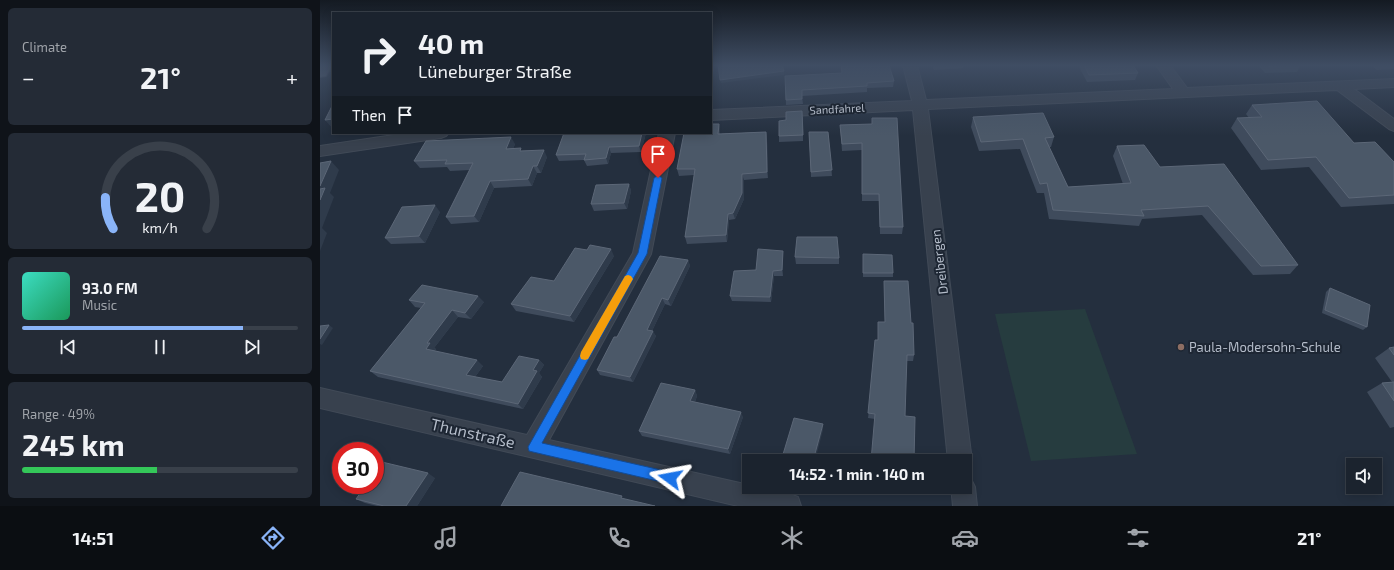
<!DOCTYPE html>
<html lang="en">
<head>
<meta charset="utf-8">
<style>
	:root { --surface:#1b232e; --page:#242b36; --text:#f1f3f6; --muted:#a0a4aa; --line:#39404a; --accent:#8ab4f8 }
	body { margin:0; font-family:"Exo 2",sans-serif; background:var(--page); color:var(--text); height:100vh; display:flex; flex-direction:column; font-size:15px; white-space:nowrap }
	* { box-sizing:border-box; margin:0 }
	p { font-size:13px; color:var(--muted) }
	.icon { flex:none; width:22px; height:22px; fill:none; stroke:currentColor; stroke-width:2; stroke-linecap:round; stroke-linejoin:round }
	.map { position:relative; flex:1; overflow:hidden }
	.details { display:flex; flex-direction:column; gap:8px; padding:8px; background:#0f1319; width:320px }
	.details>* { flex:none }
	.banner { position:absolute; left:12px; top:12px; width:380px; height:122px; border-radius:0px; box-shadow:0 2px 10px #0003,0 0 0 1px var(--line); background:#1b232e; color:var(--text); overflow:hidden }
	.tools { position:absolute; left:1026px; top:458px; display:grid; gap:8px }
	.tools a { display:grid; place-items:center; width:36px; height:36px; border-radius:0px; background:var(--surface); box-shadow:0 2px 10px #0003,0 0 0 1px var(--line); font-size:20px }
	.speed { position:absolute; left:12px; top:442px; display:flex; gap:8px; font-size:20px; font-weight:700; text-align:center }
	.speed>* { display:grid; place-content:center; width:52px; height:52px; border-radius:50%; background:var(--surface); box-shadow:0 2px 10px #0003,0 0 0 1px var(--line); line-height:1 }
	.speed .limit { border:6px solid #d22; background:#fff; color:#111 }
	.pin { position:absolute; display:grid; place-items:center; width:34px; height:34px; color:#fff; margin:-41px -17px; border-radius:50% 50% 50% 0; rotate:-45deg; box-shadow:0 0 4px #0007 }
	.pin .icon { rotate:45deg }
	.me { position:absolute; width:44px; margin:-22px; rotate:283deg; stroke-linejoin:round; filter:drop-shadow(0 0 3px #0008) }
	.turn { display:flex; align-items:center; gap:14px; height:84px; padding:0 20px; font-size:18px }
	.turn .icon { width:52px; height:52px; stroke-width:2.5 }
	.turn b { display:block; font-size:28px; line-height:34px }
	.then { display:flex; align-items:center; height:38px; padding:0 20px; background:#0003; gap:8px; font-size:15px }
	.big { font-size:30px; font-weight:700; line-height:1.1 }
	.details .card { flex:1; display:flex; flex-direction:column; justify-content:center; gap:6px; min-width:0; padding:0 14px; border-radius:6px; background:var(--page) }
	.details .dial { align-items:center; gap:0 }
	.dial svg { height:104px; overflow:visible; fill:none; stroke:var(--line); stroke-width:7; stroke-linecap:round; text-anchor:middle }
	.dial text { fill:var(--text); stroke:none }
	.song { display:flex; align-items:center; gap:12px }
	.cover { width:48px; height:48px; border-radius:6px; background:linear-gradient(135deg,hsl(170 70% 55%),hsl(150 70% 35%)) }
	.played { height:4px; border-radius:2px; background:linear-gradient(90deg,var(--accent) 80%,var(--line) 80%) }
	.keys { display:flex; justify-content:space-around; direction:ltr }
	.heat { display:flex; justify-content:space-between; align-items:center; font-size:22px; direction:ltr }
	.charge { height:6px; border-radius:3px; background:linear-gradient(90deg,#34c759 49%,var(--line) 0) }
	.trip { position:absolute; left:422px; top:454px; width:230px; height:40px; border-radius:0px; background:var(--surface); box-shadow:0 2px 10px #0003,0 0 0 1px var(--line); font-weight:700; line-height:40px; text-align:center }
	.tab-bar { display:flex; height:64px; justify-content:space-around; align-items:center; background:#0b0e12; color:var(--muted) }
	.tab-bar .icon { width:28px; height:28px }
	.tab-bar .active { color:var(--accent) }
	.tab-bar b { font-size:18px; color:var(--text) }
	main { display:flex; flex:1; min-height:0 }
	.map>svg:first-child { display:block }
	.green { fill:#263c3f }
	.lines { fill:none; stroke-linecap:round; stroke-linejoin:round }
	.minor-casing { stroke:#414a57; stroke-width:2 }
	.primary-casing { stroke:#414a57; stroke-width:2 }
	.minor { fill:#38414e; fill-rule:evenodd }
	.primary { fill:#56606e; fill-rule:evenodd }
	.wall { fill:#3f4b5c }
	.shaded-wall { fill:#2f3b4b }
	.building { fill:#4b5868; stroke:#5c6777 }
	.route { fill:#1a73e8; stroke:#114b97 }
	.slow { fill:#f59e0b }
	.education-dot { fill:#8d6e63; stroke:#1d2633; stroke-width:1.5 }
	.labels { text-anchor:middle; stroke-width:4; stroke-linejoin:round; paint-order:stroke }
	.far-street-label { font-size:11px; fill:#b4bcc9; stroke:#1d2633 }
	.street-label { font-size:13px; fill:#b4bcc9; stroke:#1d2633 }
	.poi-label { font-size:13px; fill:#b4bcc9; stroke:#1d2633; text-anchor:start }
	.near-street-label { font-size:16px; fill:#b4bcc9; stroke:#1d2633 }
</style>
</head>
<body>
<main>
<section class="details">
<div class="card"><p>Climate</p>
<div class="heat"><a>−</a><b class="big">21°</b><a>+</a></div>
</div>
<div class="card dial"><svg viewBox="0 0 100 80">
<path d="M14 69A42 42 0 1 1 86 69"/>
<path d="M14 69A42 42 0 0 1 8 45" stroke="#8ab4f8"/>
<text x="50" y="56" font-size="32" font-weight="700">20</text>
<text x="50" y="72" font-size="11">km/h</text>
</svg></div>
<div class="card">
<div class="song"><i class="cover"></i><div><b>93.0 FM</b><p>Music</p></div></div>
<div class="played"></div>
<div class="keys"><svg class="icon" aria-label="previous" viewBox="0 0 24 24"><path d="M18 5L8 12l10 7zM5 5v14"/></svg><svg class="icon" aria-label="pause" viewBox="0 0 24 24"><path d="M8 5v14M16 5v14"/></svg><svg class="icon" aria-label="next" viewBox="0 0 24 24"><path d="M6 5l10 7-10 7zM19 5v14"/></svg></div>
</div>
<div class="card"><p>Range · 49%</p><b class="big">245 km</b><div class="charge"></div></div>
</section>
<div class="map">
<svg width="1074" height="506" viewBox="0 0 1074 506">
	<rect width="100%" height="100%" fill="#242f3e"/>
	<path class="green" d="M765 309 817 454 711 461 675 314Z"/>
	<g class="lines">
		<defs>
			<g id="minor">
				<path d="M583 65H597L606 100 853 89 836 65H850L867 88 1074 79V87L1034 89 1074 119V131L1069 129 1017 90 608 109 652 461 648 469 645 470V461H628L593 110 391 120V110L592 101Z"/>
				<path d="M87 133H129L126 136 121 138 0 156V146Z"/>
				<path d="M339 133H355L331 254 229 440 429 485V487C445 487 463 491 478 497L481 506H418L0 408V388L207 435 313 253Z"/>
				<path d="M645 476 651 479 655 487 657 506H633L631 487H645Z"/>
			</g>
			<path id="primary" d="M0 65H12L6 76 0 77Z"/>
		</defs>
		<use href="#minor" class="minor-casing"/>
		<use href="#primary" class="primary-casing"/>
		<use href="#minor" class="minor"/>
		<use href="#primary" class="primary"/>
	</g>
	<g class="wall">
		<path d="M521 65H569L574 81 573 87 547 88V92L482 96 483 104 466 105 465 76 522 73Z"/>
		<path d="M612 65H644L643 68 614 70Z"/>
		<path d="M758 65H813L818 73 815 80 767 82Z"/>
		<path d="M938 65H981L977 72 945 73Z"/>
		<path d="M1051 65H1074V69L1057 70Z"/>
		<path d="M932 105 1034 143 1074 162V204L1021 207 989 167 941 170 911 128 917 118H929L926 114Z"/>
		<path d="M483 117V141L459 142V136L466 120Z"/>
		<path d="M653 117 734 137 731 147H729L748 187 803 184 793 156 797 146 840 167 978 265 970 274 933 275 882 215 822 219 819 226 729 219 724 193H717L700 149 659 151 651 127Z"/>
		<path d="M399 124 400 130V134L446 132 447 138 448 178 424 180V199L415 219 409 220 407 242 367 244 365 237 374 175 359 176 357 169Z"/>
		<path d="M552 124 583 227 582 234H560L559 201H542V150L522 151 520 125Z"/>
		<path d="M489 132H508L512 176 491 177Z"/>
		<path d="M326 133 321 152 291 153 288 164 267 166 264 160 239 161 236 155Z"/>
		<path d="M195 144 193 149 227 157 221 173H217L212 186 174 188 159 222 131 224 126 217 150 170 130 171 127 167 100 168 94 161Z"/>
		<path d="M309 184 311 191 307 209 274 211 271 204Z"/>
		<path d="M120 212 105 243 71 244 65 238Z"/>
		<path d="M267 250 294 256 254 322 196 311 191 304 234 281Z"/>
		<path d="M463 251V276H454L451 302 412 301 410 296 436 270Z"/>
		<path d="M543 254 573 273V277H543Z"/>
		<path d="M475 257 519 258V264H476Z"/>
		<path d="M368 260 370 266 351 306 345 304 332 331 336 336 313 382 280 375 277 370 297 337Z"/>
		<path d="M564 281 594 355 593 361H586L555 419 548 418 558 340 565 322 564 287Z"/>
		<path d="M1010 288 1047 327 1043 330 1002 313 1006 292Z"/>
		<path d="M89 300 164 302 151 319 138 317 114 348 116 349 115 351 163 366 155 377 182 382 219 360 224 365 219 373 222 377 203 409 58 377 50 371 101 308 95 307Z"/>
		<path d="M1074 347V427L1070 428 1047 392 1062 383 1072 382 1055 358 1069 348Z"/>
		<path d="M375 390 377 396 375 402 423 417 410 454 322 436 319 431Z"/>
		<path d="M115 478 97 506H57L45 503 36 499Z"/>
		<path d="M549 487H593L592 491 549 488Z"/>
	</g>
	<g class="shaded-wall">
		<path d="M393 65 394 74 391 75V71Z"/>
		<path d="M464 71V75L401 83 400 80Z"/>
		<path d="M13 119V129L5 120Z"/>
		<path d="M399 124 400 130 399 140 398 134Z"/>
		<path d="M446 132 447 138 448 178 447 172Z"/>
		<path d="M322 133H326L321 152 319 146Z"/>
		<path d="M191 137 195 144 190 156 186 149Z"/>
		<path d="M289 147 291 153 288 164 286 158Z"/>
		<path d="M224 150 227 157 221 173 217 166Z"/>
		<path d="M11 161 19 170 10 193 14 197 2 228 7 233 0 251V186Z"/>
		<path d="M213 166 217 173 212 186 208 179Z"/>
		<path d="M422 174 424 180V199L415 219 413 213Z"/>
		<path d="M170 181 174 188 159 222 154 216Z"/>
		<path d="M309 184 311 191 307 209 304 203Z"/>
		<path d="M115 205 120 212 105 243 99 236Z"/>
		<path d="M408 214 409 220 407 242 406 235Z"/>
		<path d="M291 249 294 256 254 322 250 316Z"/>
		<path d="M463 251V276L462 270Z"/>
		<path d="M368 260 370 266 351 306 348 300Z"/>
		<path d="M453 271 454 276 451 302 450 297Z"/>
		<path d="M158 296 164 302 151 319 145 313Z"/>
		<path d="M342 298 345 304 330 335 327 330Z"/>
		<path d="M132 310 138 317 114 348 116 349 112 355 106 349 107 343Z"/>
		<path d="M9 325 13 328 2 345 0 344V339Z"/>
		<path d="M333 331 336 336 313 382 310 377Z"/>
		<path d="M157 360 163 366 152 381 146 375Z"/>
		<path d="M219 360 224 365 219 373 222 377 203 409 198 404 213 370Z"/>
		<path d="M375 390 377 396 373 407 370 401Z"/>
		<path d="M421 412 423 417 410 454 408 449Z"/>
		<path d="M503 424V430L495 461H493Z"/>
		<path d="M108 473 115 478 97 506H86Z"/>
	</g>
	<g class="building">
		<rect x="391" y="65" width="2" height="6"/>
		<path d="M398 65H462L464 71 400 80Z"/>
		<path d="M521 65H569L574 81 547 83V86L482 90V99L466 100 465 76 522 73Z"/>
		<path d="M764 65H813L818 73 769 75Z"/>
		<path d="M948 65H981L949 66Z"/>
		<path d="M997 101 1034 143 1055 142 1074 162V195L1029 198 996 157 948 160 917 118 942 117 932 105Z"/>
		<path d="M13 104V119L5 120Z"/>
		<path d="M482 111 483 135 459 136V121L466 120V112Z"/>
		<path d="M723 113 734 137 725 138 748 187 811 183 797 146 824 145 840 167 904 164 978 265 941 266 888 206 821 210 824 216 733 210 727 183 720 184 703 139 661 142 653 117Z"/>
		<path d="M552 118H577L583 227H560L559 194H542V143L522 144 520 125 552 124Z"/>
		<path d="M391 124H399L398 134 446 132 447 172 422 174V193L413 213 408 214 406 235 365 237 375 169H357L364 133H391Z"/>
		<path d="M489 132H508L512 170 491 172Z"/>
		<path d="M244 133H322L319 146 289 147 286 158 264 160 266 154 236 155Z"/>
		<path d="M191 137 186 149 201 148 200 151 224 150 217 166H213L208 179 170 181 154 216 126 217 153 163 125 164 127 160 94 161 106 141Z"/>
		<path d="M11 161 0 186V163Z"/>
		<path d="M309 184 304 203 271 204 276 185Z"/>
		<path d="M5 188 0 200V189Z"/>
		<path d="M115 205 99 236 65 238 82 207Z"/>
		<path d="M477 237H517L519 258 475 257Z"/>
		<path d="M270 245 291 249 250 316 191 304 211 277 234 281 255 248 267 250Z"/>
		<path d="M438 249 463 251 462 270 453 271 450 297 410 296 414 271 436 270Z"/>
		<path d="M543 254 572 255 573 273H543Z"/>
		<path d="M340 256 368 260 348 300 342 298 327 330 333 331 310 377 277 370 294 337H297Z"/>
		<path d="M564 281H588L591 323H593L594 355H587L585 416 595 417 594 461H551L555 414 548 413 555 340H558V322H565Z"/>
		<path d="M102 285 158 296 145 313 132 310 107 343H110L106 349 157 360 146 375 182 382 199 356 219 360 213 370 217 371 198 404 50 371 105 303 89 300Z"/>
		<path d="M1010 288 1050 305 1047 327 1005 310Z"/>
		<path d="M9 325 0 339V326Z"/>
		<path d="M1074 347V355L1069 348Z"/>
		<path d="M1074 382V401L1062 383Z"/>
		<path d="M341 383 375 390 370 401 421 412 408 449 319 431Z"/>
		<path d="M474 418 503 424 493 461H461Z"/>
		<path d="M62 462 108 473 86 506H64L36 499 46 485H55V473Z"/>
		<path d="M200 472 302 496 301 498 335 506H181Z"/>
	</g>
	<linearGradient id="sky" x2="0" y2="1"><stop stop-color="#141a22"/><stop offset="0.48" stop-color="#3f4d63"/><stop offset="1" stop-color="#3f4d63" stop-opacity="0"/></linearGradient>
	<rect width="1074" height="136" fill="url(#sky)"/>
	<path class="route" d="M338 175 342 178 327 254 222 443 350 472 354 474 356 478 354 483 350 484 213 452 209 451 208 447 318 253 334 178Z"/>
	<path class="slow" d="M308 275 311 276 313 279 268 359 265 360 261 359 260 356 261 352 305 276Z"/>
	<circle class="education-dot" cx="861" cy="347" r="4"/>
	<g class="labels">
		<g class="far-street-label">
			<text transform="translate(517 109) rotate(-3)" y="4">Sandfahrel</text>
		</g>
		<g class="street-label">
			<text transform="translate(619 262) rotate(-97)" y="5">Dreibergen</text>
		</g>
		<g class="poi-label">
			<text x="869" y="352">Paula-Modersohn-Schule</text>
		</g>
		<g class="near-street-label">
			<text transform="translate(153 433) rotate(13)" y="6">Thunstraße</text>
		</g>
	</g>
</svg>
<div class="tools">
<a><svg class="icon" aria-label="sound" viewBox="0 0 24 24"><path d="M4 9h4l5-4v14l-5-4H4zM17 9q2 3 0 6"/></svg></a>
</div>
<div class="speed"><div class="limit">30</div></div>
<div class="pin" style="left:338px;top:178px;background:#d93025"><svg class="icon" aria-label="arrive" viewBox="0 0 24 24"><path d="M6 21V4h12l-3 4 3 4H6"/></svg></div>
<svg class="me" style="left:350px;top:478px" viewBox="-20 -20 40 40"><path d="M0-17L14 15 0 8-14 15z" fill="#1a73e8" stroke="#fff" stroke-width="4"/></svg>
<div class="trip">14:52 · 1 min · 140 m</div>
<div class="banner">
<div class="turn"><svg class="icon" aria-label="right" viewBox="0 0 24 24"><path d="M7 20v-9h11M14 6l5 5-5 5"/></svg><div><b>40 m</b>Lüneburger Straße</div></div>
<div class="then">Then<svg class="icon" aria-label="arrive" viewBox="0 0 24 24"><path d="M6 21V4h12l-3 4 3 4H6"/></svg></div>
</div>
</div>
</main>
<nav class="tab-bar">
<b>14:51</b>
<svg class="icon active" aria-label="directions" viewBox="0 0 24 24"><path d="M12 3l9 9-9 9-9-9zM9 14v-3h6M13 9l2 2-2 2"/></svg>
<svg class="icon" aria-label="music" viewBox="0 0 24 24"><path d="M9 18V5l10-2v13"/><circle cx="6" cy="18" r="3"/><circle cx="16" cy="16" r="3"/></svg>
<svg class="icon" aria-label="phone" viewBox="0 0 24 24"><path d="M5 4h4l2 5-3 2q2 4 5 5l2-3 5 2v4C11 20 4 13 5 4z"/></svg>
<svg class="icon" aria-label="climate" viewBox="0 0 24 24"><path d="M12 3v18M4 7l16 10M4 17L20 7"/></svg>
<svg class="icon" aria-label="car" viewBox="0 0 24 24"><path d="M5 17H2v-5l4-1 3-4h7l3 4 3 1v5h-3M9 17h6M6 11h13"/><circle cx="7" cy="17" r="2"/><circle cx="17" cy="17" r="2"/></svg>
<svg class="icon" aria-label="filters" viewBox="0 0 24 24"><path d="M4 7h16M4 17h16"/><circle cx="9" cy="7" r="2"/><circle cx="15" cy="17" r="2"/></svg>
<b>21°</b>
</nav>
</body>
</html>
